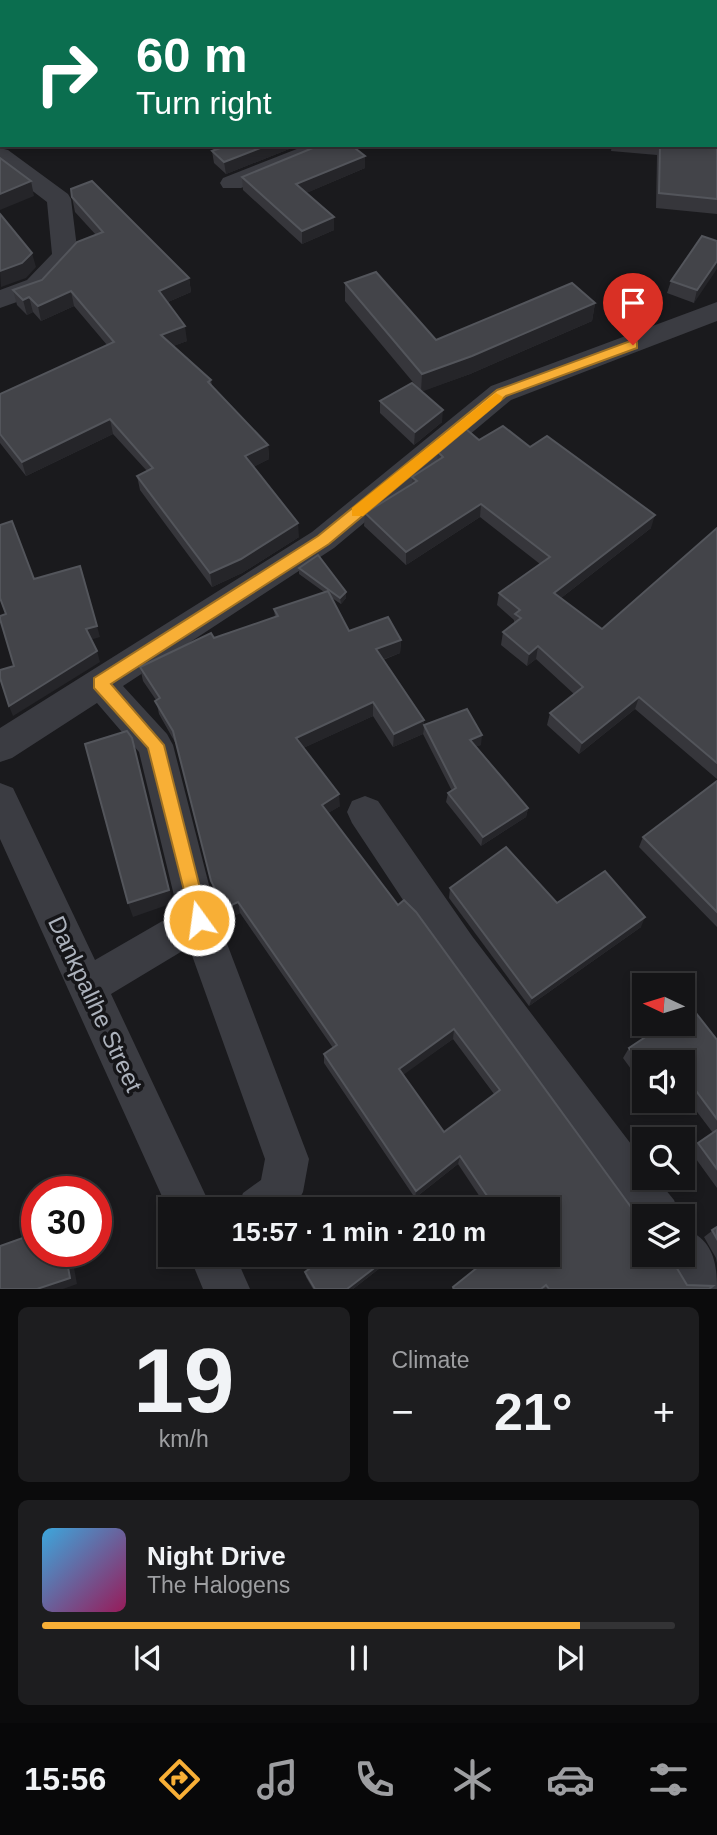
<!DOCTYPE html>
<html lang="en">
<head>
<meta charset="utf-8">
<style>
	:root { --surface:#141416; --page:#1d1d1f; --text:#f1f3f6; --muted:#9d9ea1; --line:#333335; --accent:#f8af36 }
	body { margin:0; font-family:Helvetica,sans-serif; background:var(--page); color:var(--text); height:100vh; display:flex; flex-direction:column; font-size:26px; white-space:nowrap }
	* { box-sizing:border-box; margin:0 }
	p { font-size:23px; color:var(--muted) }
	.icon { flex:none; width:38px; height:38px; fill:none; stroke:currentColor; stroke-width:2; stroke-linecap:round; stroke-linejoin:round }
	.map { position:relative; height:1289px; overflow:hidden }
	.drawer { display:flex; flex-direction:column; gap:18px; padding:18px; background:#0b0b0c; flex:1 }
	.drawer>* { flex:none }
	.guide { position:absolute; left:0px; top:0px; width:718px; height:147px; box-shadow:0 4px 10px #0003,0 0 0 2px var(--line); background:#0b6e4f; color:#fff; overflow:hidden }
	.needle { width:46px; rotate:274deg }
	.buttons { position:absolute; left:632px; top:973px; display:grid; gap:14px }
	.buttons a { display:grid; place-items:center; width:63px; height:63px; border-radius:0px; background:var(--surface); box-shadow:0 4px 10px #0003,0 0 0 2px var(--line); font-size:35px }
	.speed { position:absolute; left:21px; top:1176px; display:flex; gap:14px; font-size:35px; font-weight:700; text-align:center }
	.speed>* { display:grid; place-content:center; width:91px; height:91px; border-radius:50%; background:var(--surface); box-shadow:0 4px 10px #0003,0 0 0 2px var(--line); line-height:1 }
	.speed .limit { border:10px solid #d22; background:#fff; color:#111 }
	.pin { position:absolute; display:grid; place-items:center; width:60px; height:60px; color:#fff; margin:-72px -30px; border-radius:50% 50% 50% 0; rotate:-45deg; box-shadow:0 0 7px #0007 }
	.pin .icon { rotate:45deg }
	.me { position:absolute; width:77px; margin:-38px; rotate:346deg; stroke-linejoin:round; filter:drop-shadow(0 0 5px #0008) }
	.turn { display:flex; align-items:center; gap:24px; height:147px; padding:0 21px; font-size:32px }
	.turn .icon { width:91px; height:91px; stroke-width:2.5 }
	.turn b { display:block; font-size:49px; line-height:60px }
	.big { font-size:52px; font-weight:700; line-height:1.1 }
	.drawer .card { flex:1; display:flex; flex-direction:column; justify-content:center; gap:10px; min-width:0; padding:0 24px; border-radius:10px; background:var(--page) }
	.drawer .dial { align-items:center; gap:0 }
	.dial b { font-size:91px; line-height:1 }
	.song { display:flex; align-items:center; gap:21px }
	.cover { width:84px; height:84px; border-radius:10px; background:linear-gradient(135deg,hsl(200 70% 55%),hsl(330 70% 35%)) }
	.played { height:7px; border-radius:4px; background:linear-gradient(90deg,var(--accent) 85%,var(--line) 85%) }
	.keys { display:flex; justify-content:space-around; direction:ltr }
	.heat { display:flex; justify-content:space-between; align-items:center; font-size:38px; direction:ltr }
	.drawer .tiles { flex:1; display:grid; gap:18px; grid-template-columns:1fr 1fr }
	.card:last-child { grid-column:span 2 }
	.trip { position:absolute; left:158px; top:1197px; width:402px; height:70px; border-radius:0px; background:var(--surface); box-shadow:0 4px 10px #0003,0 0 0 2px var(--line); font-weight:700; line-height:70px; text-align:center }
	.dock { display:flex; height:112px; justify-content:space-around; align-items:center; background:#080809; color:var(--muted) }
	.dock .icon { width:49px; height:49px }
	.dock .current { color:var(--accent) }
	.dock b { font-size:32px; color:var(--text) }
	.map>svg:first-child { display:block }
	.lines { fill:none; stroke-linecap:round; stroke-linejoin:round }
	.minor { fill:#3b3c42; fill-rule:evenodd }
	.tertiary { fill:#3b3c42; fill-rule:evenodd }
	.wall { fill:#36363b; fill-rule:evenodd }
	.shaded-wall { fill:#252529 }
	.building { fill:#434449; stroke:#53555b; stroke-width:2; fill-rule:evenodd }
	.route { fill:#f8af36; stroke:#a17223; stroke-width:2 }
	.slow { fill:#f59e0b }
	.labels { text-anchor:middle; stroke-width:7; stroke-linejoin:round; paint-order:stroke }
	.near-street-label { font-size:24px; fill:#acb2bc; stroke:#151518 }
</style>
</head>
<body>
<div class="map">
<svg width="717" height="1289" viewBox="0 0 717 1289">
	<rect width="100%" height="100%" fill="#1a1a1d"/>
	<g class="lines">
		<g class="minor">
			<rect x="496" y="0" width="20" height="2"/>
			<path d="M307 145H341L337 150 241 188H223L220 183 223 178Z"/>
			<path d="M0 148 8 150 68 194 71 199 78 256 45 292 0 308V290L27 280 52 254 47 202 0 166Z"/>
			<path d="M717 302V321L511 400 334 548 123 686 167 734 173 745 218 920 309 1159 303 1192 294 1209H237L243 1193 261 1180 265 1159 189 947 111 994 212 1209H170V1214L0 839V783L13 788 95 960 178 912 139 752 97 703 12 758 0 762V728L312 532 491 386Z"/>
			<path d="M365 796 378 801 472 936 644 1161V1178H656L674 1200 680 1216H644L642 1232 444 962 352 823 347 812 352 801Z"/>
			<path d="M682 1227C712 1239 717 1259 717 1289H682L662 1255H682Z"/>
			<path d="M189 1255H235L250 1289H203Z"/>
		</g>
		<path class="tertiary" d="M0 43H2L0 59Z"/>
	</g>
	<g class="wall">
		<path d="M633 0H717V214L656 208 657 155 611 151 612 145H716V2H633Z"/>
		<path d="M211 145H299L226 174 214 163 212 151H214L212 148Z"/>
		<path d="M365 168 306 193 334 230 302 244 243 190 242 177Z"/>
		<path d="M72 197 189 278 191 292 168 302 187 341 173 346 211 380 212 386 268 445 269 459 253 467 299 537 242 573 212 587 140 490 137 476 147 471 113 434 26 476 0 443V394L107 345 74 306 41 321 33 312 27 315 17 305 13 290 42 280 96 235 75 212Z"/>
		<path d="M717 241 694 303 667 293 671 281Z"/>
		<path d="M345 283 436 340 595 303 592 321 470 374 422 391 442 422 414 445 380 413V401L417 387 345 301Z"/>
		<path d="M479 440 530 447 651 528 561 598 602 629 717 528V779L635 709 579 754 547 725 550 713 574 694 536 659 527 666 501 645 503 632 514 624V620L497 605 499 593 540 564 480 517 406 565 364 526 365 513 412 485V477L437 461 438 452Z"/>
		<path d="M299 568 346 592V598L341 604 332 598 349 631 401 640 400 653 383 660 424 720 423 734 393 747 373 716 303 748 340 806 328 813 687 1285 709 1289H452L453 1287 548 1255V1209H488L458 1164 415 1198 324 1063V1054L333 1048 240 913 228 919 214 892 176 744 159 714 156 700 143 681 140 667 214 638 275 617 274 609 324 592 299 574ZM453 1039 494 1094 444 1132 403 1074Z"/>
		<path d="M424 725 481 745 476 746 528 808 526 817 481 846 446 802 448 793 452 791 423 734Z"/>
		<path d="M717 781V927L639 847 643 837Z"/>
		<path d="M450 888 557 903 641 927 529 1006 449 898Z"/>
		<path d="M655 1024H682L717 1040V1188L691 1152 698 1143 713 1133 682 1092V1062H644V1087L623 1058 629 1048 658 1029Z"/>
		<path d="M717 1227V1263L716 1258 704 1237Z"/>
		<path d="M386 1259 385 1264 353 1289H313L306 1277 305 1272Z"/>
	</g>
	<g class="shaded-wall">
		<path d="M256 0H270L268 2H254Z"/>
		<path d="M2 19V32L0 33V20Z"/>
		<path d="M2 109V125L0 126V110Z"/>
		<path d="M268 145H299L226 174 224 162Z"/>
		<path d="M365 156V168L297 197 296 184Z"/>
		<path d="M31 181 34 196 0 210V194Z"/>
		<path d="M334 217V230L302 244V231Z"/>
		<path d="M32 253 36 267 26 278 1 287 0 271Z"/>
		<path d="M717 261V269L694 303 697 290Z"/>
		<path d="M189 278 191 292 161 305 159 291Z"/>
		<path d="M71 291 74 306 41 321 38 306Z"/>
		<path d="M29 297 33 312 27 315 23 300Z"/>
		<path d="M595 303 592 321 470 374 421 392 422 374Z"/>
		<path d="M185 326 187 341 163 350 161 335Z"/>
		<path d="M443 410 442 422 414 445 415 432Z"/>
		<path d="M110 419 113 434 26 476 22 462Z"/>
		<path d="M268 445 269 459 246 471 245 456Z"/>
		<path d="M481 504 480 517 406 565V552Z"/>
		<path d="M655 515 651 528 552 605 554 593Z"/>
		<path d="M298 523 299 537 242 573 212 587 210 573Z"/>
		<path d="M84 578 100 637 90 640 86 629Z"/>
		<path d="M346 592V598L341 604 340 598Z"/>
		<path d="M401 640 400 653 376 662V649Z"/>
		<path d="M538 646 536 659 527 666 529 654Z"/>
		<path d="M97 651 100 662 13 716 9 706Z"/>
		<path d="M639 697 635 709 579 754 582 743Z"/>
		<path d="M373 702V716L297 751 296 738Z"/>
		<path d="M424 720 423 734 393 747 394 734Z"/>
		<path d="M482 735 481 745 469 749 470 740Z"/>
		<path d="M132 738 173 903 133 917 128 903Z"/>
		<path d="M339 794 340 806 322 817V805Z"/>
		<path d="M528 808 526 817 481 846 483 837Z"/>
		<path d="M238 902 240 913 228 919 225 908Z"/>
		<path d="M645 917 641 927 529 1006 532 998Z"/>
		<path d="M454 1029 453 1039 399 1078V1069Z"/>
		<path d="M460 1156 458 1164 415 1198 416 1191Z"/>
		<path d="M65 1251H71L77 1284 63 1289H37Z"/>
		<path d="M386 1259 385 1264 353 1289H347Z"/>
	</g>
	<g class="building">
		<path d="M0 0H256L254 2H2V19L0 20Z"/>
		<path d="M369 0H474V2H368Z"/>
		<path d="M638 0H717V199L659 193 660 145H716V2H638Z"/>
		<path d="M2 80V109L0 110V81Z"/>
		<path d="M221 145H268L224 162 212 151 223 147Z"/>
		<path d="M320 145H351L365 156 296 184 334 217 302 231 242 177Z"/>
		<path d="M0 158 31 181 0 194Z"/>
		<path d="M92 181 189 278 159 291 185 326 161 335 211 380 208 382 268 445 245 456 298 523 241 559 210 573 137 476 153 468 110 419 22 462 0 434V394L114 342 71 291 38 306 29 297 23 300 13 290 42 280 77 242 103 232 72 197 71 189Z"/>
		<path d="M0 214 32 253 22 263 0 271Z"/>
		<path d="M702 236 717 241V261L697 290 671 281Z"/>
		<path d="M376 272 436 340 572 283 595 303 472 356 422 374 345 283Z"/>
		<path d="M412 383 443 410 415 432 380 401Z"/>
		<path d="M503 426 530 447 547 436 655 515 554 593 602 629 717 528V763L639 697 582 743 550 713 583 687 538 646 529 654 503 632 521 618 515 614 520 610 499 593 550 557 481 504 406 552 365 513 417 481 412 477 443 457 438 452 466 429 479 440Z"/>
		<path d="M12 521 34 579 80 566 97 626 86 629 97 651 9 706 0 678V670L14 666 0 619V616L6 614 0 598V525Z"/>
		<path d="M318 555 346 592 340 598 299 568Z"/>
		<path d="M328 591 349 631 388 617 401 640 376 649 424 720 394 734 373 702 296 738 339 794 322 805 398 905 404 900 416 912 644 1225V1255H669L687 1285 713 1286 709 1289H549L546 1285 541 1289H454L453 1287 493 1255H548V1209H496L460 1156 416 1191 324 1054 337 1045 238 902 225 908 211 881 173 731 155 701 160 698 140 667 211 633 214 638 278 616 274 609ZM454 1029 500 1090 444 1132 399 1069Z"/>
		<path d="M467 709 482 735 470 740 528 808 483 837 448 793 456 788 424 725Z"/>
		<path d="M127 731 132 738 169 890 128 903 85 744Z"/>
		<path d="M717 781V912L643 837Z"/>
		<path d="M506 847 557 903 605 871 645 917 532 998 450 888Z"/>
		<path d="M685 999 717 1040V1119L682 1072V1062H644V1068L629 1048 665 1024H682V1000Z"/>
		<path d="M717 1130V1169L698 1143Z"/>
		<path d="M717 1227V1239L712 1230Z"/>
		<path d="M37 1233V1251H65L70 1278 37 1289H0V1246Z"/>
		<path d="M327 1255H383L386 1259 347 1289H315L305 1272Z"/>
	</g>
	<path class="route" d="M633 340 637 342V348L506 396 329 544 111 684 164 745 208 920 206 926 199 929 193 926 148 748 94 688V678L318 536 497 390Z"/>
	<path class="slow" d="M496 393 503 397 501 401 363 516H352V508Z"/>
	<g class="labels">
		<g class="near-street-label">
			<text transform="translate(95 1004) rotate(65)" y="8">Dankpalihe Street</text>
		</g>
	</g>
</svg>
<div class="buttons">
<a><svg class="needle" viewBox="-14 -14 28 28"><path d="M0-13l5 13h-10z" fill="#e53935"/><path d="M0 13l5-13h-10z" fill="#9d9ea1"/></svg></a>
<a><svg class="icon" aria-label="sound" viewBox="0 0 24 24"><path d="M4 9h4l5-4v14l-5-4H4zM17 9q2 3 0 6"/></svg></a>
<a><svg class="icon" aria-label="search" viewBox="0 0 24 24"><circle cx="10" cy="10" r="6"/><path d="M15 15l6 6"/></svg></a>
<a><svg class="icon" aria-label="layers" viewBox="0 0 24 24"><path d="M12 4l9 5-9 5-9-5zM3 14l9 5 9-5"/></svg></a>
</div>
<div class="speed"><div class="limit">30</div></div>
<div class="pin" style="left:633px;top:345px;background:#d93025"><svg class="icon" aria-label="arrive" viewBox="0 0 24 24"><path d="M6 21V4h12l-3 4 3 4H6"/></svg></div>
<svg class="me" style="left:199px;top:920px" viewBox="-20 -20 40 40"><circle r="17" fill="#f8af36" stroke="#fff" stroke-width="3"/><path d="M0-11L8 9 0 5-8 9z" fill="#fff"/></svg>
<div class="trip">15:57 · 1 min · 210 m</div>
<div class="guide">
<div class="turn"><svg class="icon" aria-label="right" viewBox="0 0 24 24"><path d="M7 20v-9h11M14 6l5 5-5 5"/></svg><div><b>60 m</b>Turn right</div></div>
</div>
</div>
<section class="drawer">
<div class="tiles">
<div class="card dial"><b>19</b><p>km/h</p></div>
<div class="card"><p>Climate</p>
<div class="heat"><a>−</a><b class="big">21°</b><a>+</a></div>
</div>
<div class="card">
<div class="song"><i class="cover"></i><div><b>Night Drive</b><p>The Halogens</p></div></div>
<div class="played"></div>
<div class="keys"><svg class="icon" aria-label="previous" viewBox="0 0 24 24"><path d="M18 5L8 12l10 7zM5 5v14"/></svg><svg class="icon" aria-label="pause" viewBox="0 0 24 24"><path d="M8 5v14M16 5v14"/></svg><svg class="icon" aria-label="next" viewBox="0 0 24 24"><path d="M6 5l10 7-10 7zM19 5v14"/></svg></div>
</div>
</div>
</section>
<nav class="dock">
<b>15:56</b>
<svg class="icon current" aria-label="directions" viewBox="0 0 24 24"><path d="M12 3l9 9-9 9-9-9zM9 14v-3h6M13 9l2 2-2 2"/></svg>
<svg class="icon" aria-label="music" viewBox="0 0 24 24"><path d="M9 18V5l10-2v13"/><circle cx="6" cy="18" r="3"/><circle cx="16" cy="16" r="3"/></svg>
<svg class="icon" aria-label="phone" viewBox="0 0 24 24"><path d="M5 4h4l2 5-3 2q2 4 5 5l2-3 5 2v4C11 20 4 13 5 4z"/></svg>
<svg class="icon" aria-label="climate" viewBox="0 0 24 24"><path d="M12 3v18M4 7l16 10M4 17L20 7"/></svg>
<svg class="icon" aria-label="car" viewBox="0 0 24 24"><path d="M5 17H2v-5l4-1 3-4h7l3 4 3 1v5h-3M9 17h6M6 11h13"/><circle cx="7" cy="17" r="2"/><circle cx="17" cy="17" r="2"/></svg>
<svg class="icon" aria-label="filters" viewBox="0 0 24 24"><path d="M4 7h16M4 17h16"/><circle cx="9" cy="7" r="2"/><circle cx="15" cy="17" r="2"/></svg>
</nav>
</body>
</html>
